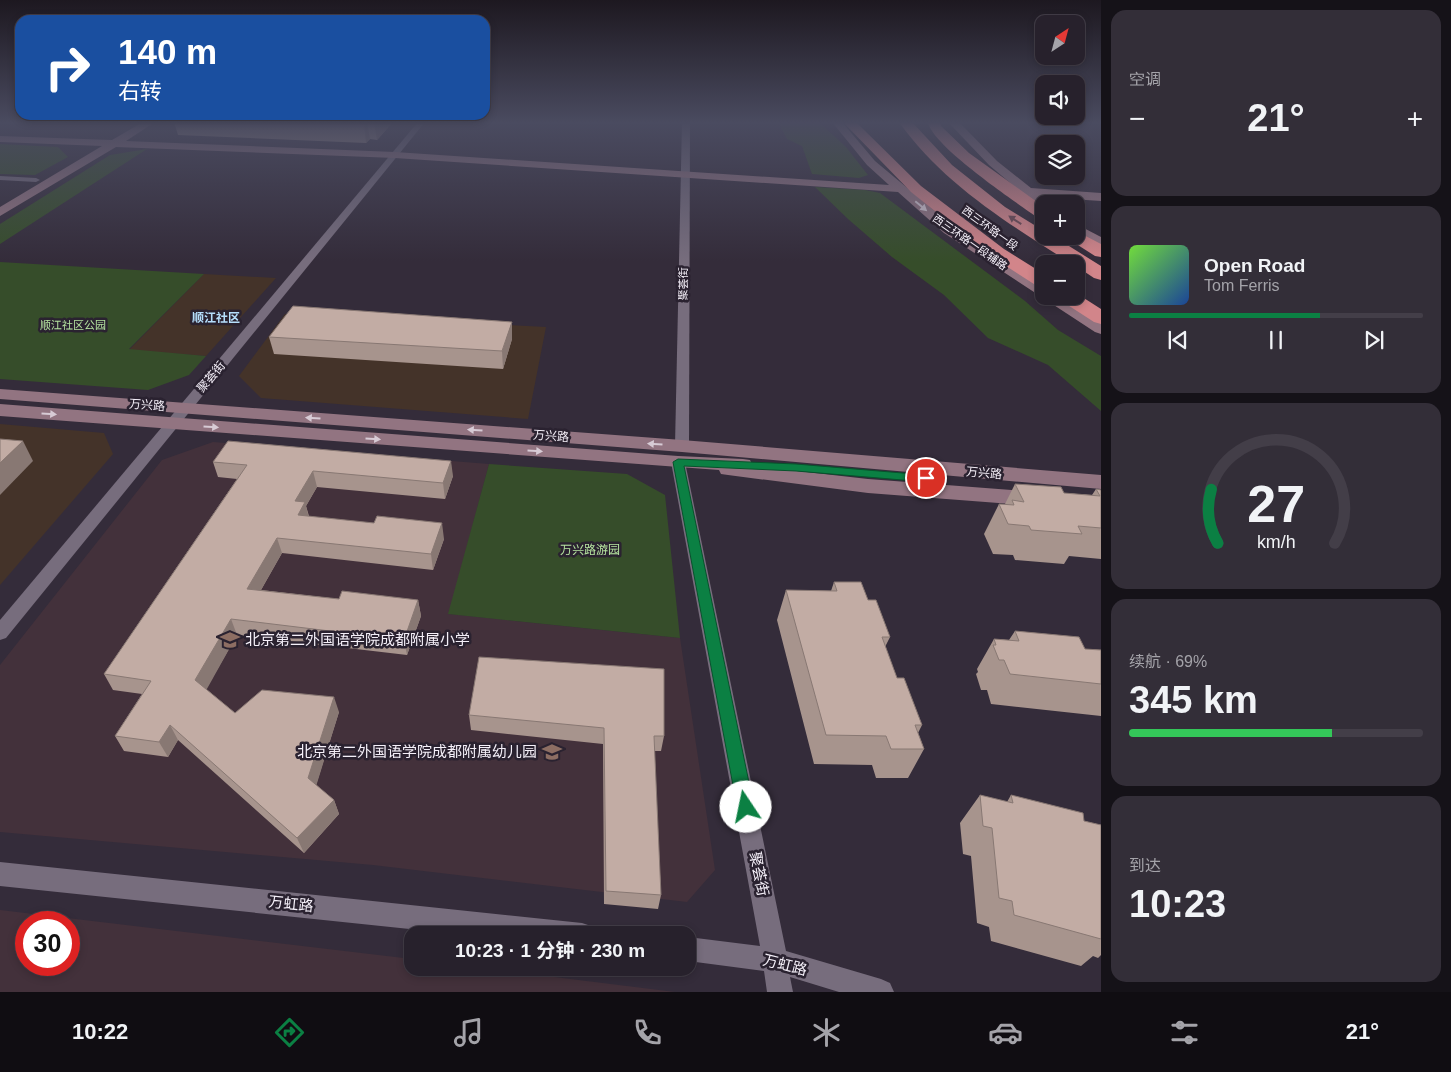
<!DOCTYPE html>
<html lang="zh">
<head>
<meta charset="utf-8">
<style>
	:root { --surface:#27212c; --page:#332e38; --text:#f1f3f6; --muted:#a4a3a9; --line:#433e48; --accent:#0b8043 }
	body { margin:0; font-family:Helvetica,"Noto Sans SC",sans-serif; background:var(--page); color:var(--text); height:100vh; display:flex; flex-direction:column; font-size:19px; white-space:nowrap }
	* { box-sizing:border-box; margin:0 }
	p { font-size:16px; color:var(--muted) }
	.icon { flex:none; width:28px; height:28px; fill:none; stroke:currentColor; stroke-width:2; stroke-linecap:round; stroke-linejoin:round }
	.map { position:relative; flex:1; overflow:hidden }
	.details { display:flex; flex-direction:column; gap:10px; padding:10px; background:#151218; width:350px }
	.details>* { flex:none }
	.banner { position:absolute; left:15px; top:15px; width:475px; height:105px; border-radius:15px; box-shadow:0 2px 8px #0003,0 0 0 1px var(--line); background:#1a4fa0; color:#fff; overflow:hidden }
	.needle { width:32px; rotate:36deg }
	.fabs { position:absolute; left:1035px; top:15px; display:grid; gap:10px }
	.fabs a { display:grid; place-items:center; width:50px; height:50px; border-radius:10px; background:var(--surface); box-shadow:0 2px 8px #0003,0 0 0 1px var(--line); font-size:25px }
	.speed { position:absolute; left:15px; top:911px; display:flex; gap:10px; font-size:25px; font-weight:700; text-align:center }
	.speed>* { display:grid; place-content:center; width:65px; height:65px; border-radius:50%; background:var(--surface); box-shadow:0 2px 8px #0003,0 0 0 1px var(--line); line-height:1 }
	.speed .limit { border:8px solid #d22; background:#fff; color:#111 }
	.pin { position:absolute; display:grid; place-items:center; width:42px; height:42px; color:#fff; margin:-21px; border:2px solid #fff; border-radius:50%; box-shadow:0 1px 5px #0007 }
	.me { position:absolute; width:55px; margin:-28px; rotate:349deg; stroke-linejoin:round; filter:drop-shadow(0 0 4px #0008) }
	.turn { display:flex; align-items:center; gap:18px; height:105px; padding:0 20px; font-size:22px }
	.turn .icon { width:65px; height:65px; stroke-width:2.5 }
	.turn b { display:block; font-size:35px; line-height:42px }
	.big { font-size:38px; font-weight:700; line-height:1.1 }
	.details .widget { flex:1; display:flex; flex-direction:column; justify-content:center; gap:8px; min-width:0; padding:0 18px; border-radius:15px; background:var(--page) }
	.details .dial { align-items:center; gap:0 }
	.dial svg { height:130px; overflow:visible; fill:none; stroke:var(--line); stroke-width:7; stroke-linecap:round; text-anchor:middle }
	.dial text { fill:var(--text); stroke:none }
	.song { display:flex; align-items:center; gap:15px }
	.cover { width:60px; height:60px; border-radius:8px; background:linear-gradient(135deg,hsl(100 70% 55%),hsl(220 70% 35%)) }
	.played { height:5px; border-radius:2px; background:linear-gradient(90deg,var(--accent) 65%,var(--line) 65%) }
	.keys { display:flex; justify-content:space-around; direction:ltr }
	.heat { display:flex; justify-content:space-between; align-items:center; font-size:28px; direction:ltr }
	.charge { height:8px; border-radius:4px; background:linear-gradient(90deg,#34c759 69%,var(--line) 0) }
	.trip { position:absolute; left:404px; top:926px; width:292px; height:50px; border-radius:15px; background:var(--surface); box-shadow:0 2px 8px #0003,0 0 0 1px var(--line); font-weight:700; line-height:50px; text-align:center }
	.tabs { display:flex; height:80px; justify-content:space-around; align-items:center; background:#100d12; color:var(--muted) }
	.tabs .icon { width:35px; height:35px }
	.tabs .on { color:var(--accent) }
	.tabs b { font-size:22px; color:var(--text) }
	main { display:flex; flex:1; min-height:0 }
	.map>svg:first-child { display:block }
	.commercial { fill:#443329 }
	.education { fill:#43313b; fill-rule:evenodd }
	.green { fill:#364d2a }
	.lines { fill:none; stroke-linecap:round; stroke-linejoin:round }
	.street { fill:#776d7d; fill-rule:evenodd }
	.secondary { fill:#927481; fill-rule:evenodd }
	.highway { fill:#d2858a; fill-rule:evenodd }
	.wall { fill:#a7948d }
	.shaded-wall { fill:#887873 }
	.building { fill:#c2aca4; stroke:#887873 }
	.oneway { fill:#d7cbd5 }
	.oneway2 { fill:#6d4a54 }
	.route { fill:#0b8043; stroke:#07532c }
	.labels { text-anchor:middle; stroke-width:5; stroke-linejoin:round; paint-order:stroke }
	.far-street-label { font-size:11px; fill:#f5f0f9; stroke:#2a2230 }
	.far-park-label { font-size:11px; fill:#b5e39f; stroke:#2a2230 }
	.far-quarter-label { font-size:12px; font-weight:bold; fill:#b5defc; stroke:#2a2230 }
	.street-label { font-size:12px; fill:#f5f0f9; stroke:#2a2230 }
	.park-label { font-size:12px; fill:#b5e39f; stroke:#2a2230 }
	.near-poi-label { font-size:15px; fill:#f5f0f9; stroke:#2a2230; text-anchor:start }
	.near-street-label { font-size:15px; fill:#f5f0f9; stroke:#2a2230 }
</style>
</head>
<body>
<main>
<div class="map">
<svg width="1101" height="992" viewBox="0 0 1101 992">
	<rect width="100%" height="100%" fill="#342c3a"/>
	<g class="commercial">
		<path d="M204 274 276 278 206 356 129 350Z"/>
		<path d="M285 314 546 327 528 419 261 398 239 376Z"/>
		<path d="M0 424 104 433 113 454 0 585Z"/>
	</g>
	<g class="education">
		<path d="M213 442 489 464 449 614 680 638 715 870 687 902 373 865 0 832V665L162 460Z"/>
		<path d="M0 910 412 959V968H481L675 992H0ZM26 922H69V965H26Z"/>
	</g>
	<g class="green">
		<path d="M778 122H819L846 147 868 175 859 178 812 174 802 146 787 139Z"/>
		<path d="M0 144 58 147 68 157 35 175 0 174Z"/>
		<path d="M147 149 0 244V224L110 155Z"/>
		<path d="M815 187 865 190 880 193 1025 301 1058 330 1101 356V411L1048 365 988 338 944 295 892 257 848 219Z"/>
		<path d="M0 262 204 274 129 349 206 356 189 375 148 390 0 379Z"/>
		<path d="M489 464 627 474 665 495 680 638 448 614Z"/>
	</g>
	<g class="lines">
		<g class="street">
			<path d="M418 122H425L6 638 0 640V620Z"/>
			<path d="M682 122H690L689 446 687 449H677L675 446Z"/>
			<path d="M0 176 36 178 40 180 36 182 0 180Z"/>
			<path d="M678 458 683 459 685 462 786 951 881 979 890 983 894 992H839L790 977 793 992H767L764 971 688 961V937L760 946 671 462 673 459Z"/>
			<path d="M0 862 582 923 591 926 594 935H467L0 886Z"/>
		</g>
		<g class="secondary">
			<path d="M143 122H155L126 141 395 152 889 185 867 165 832 122H842L875 161 954 227 1044 285V296H1061L1101 322V334L1095 332 944 233 898 192 395 158 116 147 0 216V207L102 146 0 142V136L112 140Z"/>
			<path d="M948 122H959L997 161 1031 188 1101 193V201L1041 197 1049 204H1044V209L1040 208 989 165Z"/>
			<path d="M1076 224 1101 237V247L1076 234Z"/>
			<path d="M0 389 682 440 1101 475V489L682 452 0 399Z"/>
			<path d="M0 404 678 456 743 459 750 460 753 466 868 479 1038 492 1046 494 1049 499 1046 504 1038 506 868 493 728 475 721 474 719 470 0 416Z"/>
		</g>
		<g class="highway">
			<path d="M843 122H856L921 186 1004 249 1044 274V288L1037 286 992 257 911 192Z"/>
			<path d="M899 122H912L952 165 1005 207 1044 231V236H1053L1101 266V280L1094 278 1076 266V264H1072C1009 224 943 184 899 122Z"/>
			<path d="M928 122H940L941 126 969 153 1044 207V220L1038 218C1016 202 932 146 928 122Z"/>
			<path d="M1076 231 1101 244V257L1095 256 1070 240 1068 236H1076Z"/>
			<path d="M1076 293 1101 309V324L1094 322 1060 300 1057 296H1076Z"/>
		</g>
	</g>
	<g class="wall">
		<path d="M174 122H393L377 140 370 139 366 143 178 135Z"/>
		<path d="M269 337 512 339 503 369 274 354Z"/>
		<path d="M213 462 453 476 445 499 317 487 306 506 309 516 444 539 433 570 282 553 261 590 339 599 418 600 421 616 407 655 237 635 206 689 235 713 339 712 316 785 334 800 339 814 304 853 178 740 168 757 124 751 115 736 142 694 113 690 104 674 237 479 218 477Z"/>
		<path d="M1015 484 1064 493 1092 495 1096 489 1101 490V559L1069 556 1064 564 1015 560 1013 555 993 554 984 534 999 504H1005Z"/>
		<path d="M834 582 868 600 890 637 885 647 897 678 922 725 918 733 924 749 908 778H876L872 765 814 764 777 620 786 590 831 591Z"/>
		<path d="M1015 631 1085 649 1101 650V716L991 704 987 690H981L976 674 978 672 977 669 994 639 1009 640Z"/>
		<path d="M664 669V736L661 751H654L661 895 658 909 604 904 603 744 471 730 469 715Z"/>
		<path d="M980 795 1007 802 1011 795 1084 821 1101 825V955L1098 958 1093 956 1081 966 991 941 989 927 977 923 971 856 963 854 960 823Z"/>
	</g>
	<g class="shaded-wall">
		<path d="M364 122H367L370 139 366 143 364 123Z"/>
		<path d="M374 122H393L377 140Z"/>
		<path d="M512 322V339L503 369 502 351Z"/>
		<path d="M23 441 33 461 0 495V463Z"/>
		<path d="M451 461 453 476 445 499 443 483Z"/>
		<path d="M313 471 317 487 306 506 309 518 298 515 295 501Z"/>
		<path d="M442 523 444 539 433 570 431 554Z"/>
		<path d="M277 538 282 553 253 604 247 589Z"/>
		<path d="M418 600 421 616 407 655 404 640Z"/>
		<path d="M231 619 237 635 203 696 195 680Z"/>
		<path d="M334 697 339 712 314 793 308 778Z"/>
		<path d="M170 725 178 740 168 757 159 742Z"/>
		<path d="M334 800 339 814 304 853 297 838Z"/>
	</g>
	<g class="building">
		<path d="M344 122H364V123Z"/>
		<path d="M293 306 512 322 502 351 269 337Z"/>
		<path d="M0 439 23 441 0 463Z"/>
		<path d="M228 441 451 461 443 483 313 471 295 501 305 502 298 515 374 523 377 516 442 523 431 554 277 538 247 589 339 599 342 591 418 600 404 640 231 619 195 680 235 713 262 690 334 697 308 778 334 800 297 838 170 725 159 742 115 736 151 681 104 674 247 465 213 462Z"/>
		<path d="M1015 484 1061 487 1064 493 1100 496 1096 489 1101 490V528L1078 526 1082 534 1031 530 1029 526 1008 524 999 504 1014 505 1012 500 1024 502Z"/>
		<path d="M834 582H861L868 600H876L890 637H882L897 678H904L922 725H915L924 749H891L886 736 826 735 786 590 837 591Z"/>
		<path d="M1015 631 1079 637 1085 649 1101 650V684L1010 674 1004 660H999L993 645H996L994 639 1019 641Z"/>
		<path d="M479 657 664 669V736H654L661 895 606 891 604 728 469 715Z"/>
		<path d="M980 795 1013 803 1011 795 1083 813 1084 821 1101 825V939L1014 915 1012 901 999 898 992 828 983 826Z"/>
	</g>
	<defs><path id="oneway-solid" d="M-6-.8H1V-3.2L6.5 0L1 3.2V.8H-6Z" transform="scale(1.25)"/></defs>
	<g class="oneway">
		<use href="#oneway-solid" transform="translate(921 206) rotate(40)"/>
		<use href="#oneway-solid" transform="translate(49 414) rotate(4)"/>
		<use href="#oneway-solid" transform="translate(313 418) rotate(-176)"/>
		<use href="#oneway-solid" transform="translate(211 427) rotate(4)"/>
		<use href="#oneway-solid" transform="translate(475 430) rotate(-176)"/>
		<use href="#oneway-solid" transform="translate(373 439) rotate(4)"/>
		<use href="#oneway-solid" transform="translate(655 444) rotate(-176)"/>
		<use href="#oneway-solid" transform="translate(535 451) rotate(4)"/>
	</g>
	<use class="oneway2" href="#oneway-solid" transform="translate(1015 220) rotate(-147)"/>
	<linearGradient id="sky" x2="0" y2="1"><stop stop-color="#1d1820"/><stop offset="0.47" stop-color="#4a4b60"/><stop offset="1" stop-color="#4a4b60" stop-opacity="0"/></linearGradient>
	<rect width="1101" height="261" fill="url(#sky)"/>
	<path class="route" d="M678 459 796 464 926 475 932 478 926 482 796 471 684 466 754 807 751 812 746 815 740 812 737 807 673 462Z"/>
	<defs>
		<symbol id="school-bare" viewBox="-9 -9 18 18"><path d="M0-5L7-2L0 1L-7-2ZM-4 1L0 2.5L4 1V4Q0 6-4 4Z" fill="#8d6e63" stroke="#2a2230" stroke-width="2.5" paint-order="stroke"/></symbol>
	</defs>
	<g fill-rule="evenodd">
		<use href="#school-bare" x="216" y="626" width="28" height="28"/>
		<use href="#school-bare" x="538" y="738" width="28" height="28"/>
	</g>
	<g class="labels">
		<g class="far-street-label">
			<text transform="translate(990 228) rotate(36)" y="4">西三环路一段</text>
			<text transform="translate(970 242) rotate(35)" y="4">西三环路一段辅路</text>
			<text transform="translate(683 284) rotate(-90)" y="4">聚荟街</text>
		</g>
		<g class="far-park-label">
			<text x="73" y="329">顺江社区公园</text>
		</g>
		<g class="far-quarter-label">
			<text x="216" y="322">顺江社区</text>
		</g>
		<g class="street-label">
			<text transform="translate(211 377) rotate(-50)" y="4">聚荟街</text>
			<text transform="translate(147 405) rotate(4)" y="4">万兴路</text>
			<text transform="translate(551 436) rotate(4)" y="4">万兴路</text>
			<text transform="translate(984 473) rotate(5)" y="4">万兴路</text>
		</g>
		<g class="park-label">
			<text x="590" y="554">万兴路游园</text>
		</g>
		<g class="near-poi-label">
			<text x="245" y="645">北京第二外国语学院成都附属小学</text>
			<text x="537" y="757" text-anchor="end">北京第二外国语学院成都附属幼儿园</text>
		</g>
		<g class="near-street-label">
			<text transform="translate(759 874) rotate(79)" y="5">聚荟街</text>
			<text transform="translate(291 904) rotate(6)" y="5">万虹路</text>
			<text transform="translate(785 965) rotate(14)" y="5">万虹路</text>
		</g>
	</g>
</svg>
<div class="fabs">
<a><svg class="needle" viewBox="-14 -14 28 28"><path d="M0-13l5 13h-10z" fill="#e53935"/><path d="M0 13l5-13h-10z" fill="#a4a3a9"/></svg></a>
<a><svg class="icon" aria-label="sound" viewBox="0 0 24 24"><path d="M4 9h4l5-4v14l-5-4H4zM17 9q2 3 0 6"/></svg></a>
<a><svg class="icon" aria-label="layers" viewBox="0 0 24 24"><path d="M12 4l9 5-9 5-9-5zM3 14l9 5 9-5"/></svg></a>
<a>+</a>
<a>−</a>
</div>
<div class="speed"><div class="limit">30</div></div>
<div class="pin" style="left:926px;top:478px;background:#d93025"><svg class="icon" aria-label="arrive" viewBox="0 0 24 24"><path d="M6 21V4h12l-3 4 3 4H6"/></svg></div>
<svg class="me" style="left:746px;top:807px" viewBox="-20 -20 40 40"><circle r="19" fill="#fff"/><path d="M0-13L10 11 0 6-10 11z" fill="#0b8043"/></svg>
<div class="trip">10:23 · 1 分钟 · 230 m</div>
<div class="banner">
<div class="turn"><svg class="icon" aria-label="right" viewBox="0 0 24 24"><path d="M7 20v-9h11M14 6l5 5-5 5"/></svg><div><b>140 m</b>右转</div></div>
</div>
</div>
<section class="details">
<div class="widget"><p>空调</p>
<div class="heat"><a>−</a><b class="big">21°</b><a>+</a></div>
</div>
<div class="widget">
<div class="song"><i class="cover"></i><div><b>Open Road</b><p>Tom Ferris</p></div></div>
<div class="played"></div>
<div class="keys"><svg class="icon" aria-label="previous" viewBox="0 0 24 24"><path d="M18 5L8 12l10 7zM5 5v14"/></svg><svg class="icon" aria-label="pause" viewBox="0 0 24 24"><path d="M8 5v14M16 5v14"/></svg><svg class="icon" aria-label="next" viewBox="0 0 24 24"><path d="M6 5l10 7-10 7zM19 5v14"/></svg></div>
</div>
<div class="widget dial"><svg viewBox="0 0 100 80">
<path d="M14 69A42 42 0 1 1 86 69"/>
<path d="M14 69A42 42 0 0 1 10 36" stroke="#0b8043"/>
<text x="50" y="56" font-size="32" font-weight="700">27</text>
<text x="50" y="72" font-size="11">km/h</text>
</svg></div>
<div class="widget"><p>续航 · 69%</p><b class="big">345 km</b><div class="charge"></div></div>
<div class="widget"><p>到达</p><b class="big">10:23</b></div>
</section>
</main>
<nav class="tabs">
<b>10:22</b>
<svg class="icon on" aria-label="directions" viewBox="0 0 24 24"><path d="M12 3l9 9-9 9-9-9zM9 14v-3h6M13 9l2 2-2 2"/></svg>
<svg class="icon" aria-label="music" viewBox="0 0 24 24"><path d="M9 18V5l10-2v13"/><circle cx="6" cy="18" r="3"/><circle cx="16" cy="16" r="3"/></svg>
<svg class="icon" aria-label="phone" viewBox="0 0 24 24"><path d="M5 4h4l2 5-3 2q2 4 5 5l2-3 5 2v4C11 20 4 13 5 4z"/></svg>
<svg class="icon" aria-label="climate" viewBox="0 0 24 24"><path d="M12 3v18M4 7l16 10M4 17L20 7"/></svg>
<svg class="icon" aria-label="car" viewBox="0 0 24 24"><path d="M5 17H2v-5l4-1 3-4h7l3 4 3 1v5h-3M9 17h6M6 11h13"/><circle cx="7" cy="17" r="2"/><circle cx="17" cy="17" r="2"/></svg>
<svg class="icon" aria-label="filters" viewBox="0 0 24 24"><path d="M4 7h16M4 17h16"/><circle cx="9" cy="7" r="2"/><circle cx="15" cy="17" r="2"/></svg>
<b>21°</b>
</nav>
</body>
</html>
